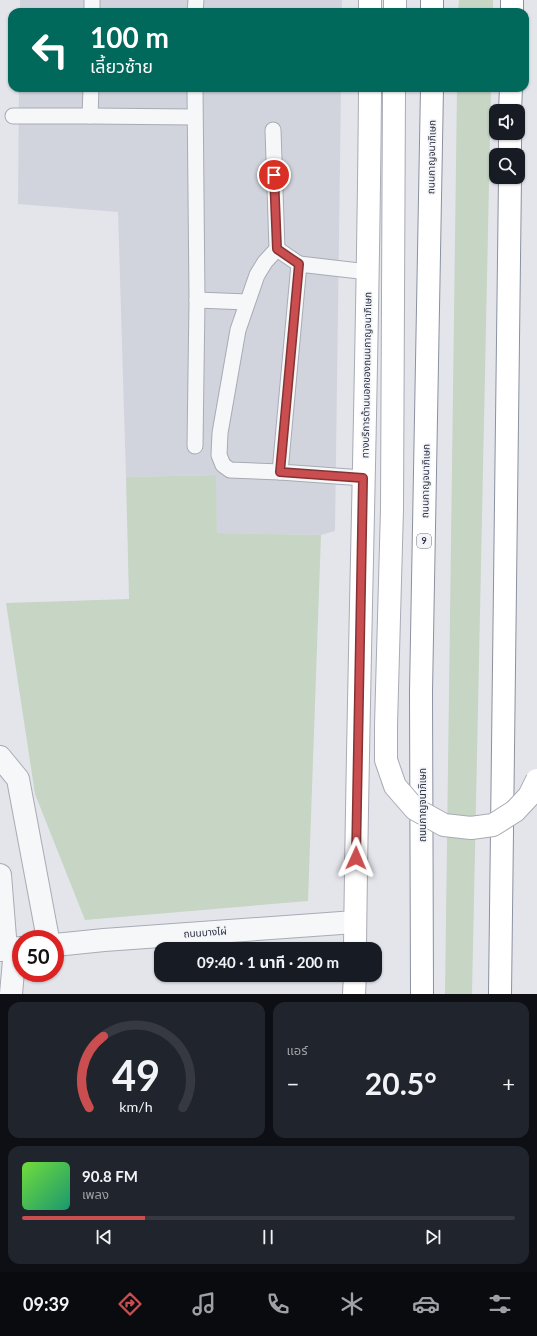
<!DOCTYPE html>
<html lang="th">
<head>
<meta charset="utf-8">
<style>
	:root { --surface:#171b24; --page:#20242c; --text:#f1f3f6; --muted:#9ea1a6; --line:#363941; --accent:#ca4e4f }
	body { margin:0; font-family:Lato,"Noto Sans Thai",sans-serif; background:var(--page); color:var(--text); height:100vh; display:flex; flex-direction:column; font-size:15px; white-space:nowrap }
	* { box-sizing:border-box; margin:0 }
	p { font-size:13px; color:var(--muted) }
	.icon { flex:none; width:22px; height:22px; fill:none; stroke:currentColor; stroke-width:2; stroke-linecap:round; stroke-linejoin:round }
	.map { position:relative; height:994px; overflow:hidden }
	.panel { display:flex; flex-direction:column; gap:8px; padding:8px; background:#0d0f14; flex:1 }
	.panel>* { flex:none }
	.guide { position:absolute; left:8px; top:8px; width:521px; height:84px; border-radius:12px; box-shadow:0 1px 3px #0004; background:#00695c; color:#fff; overflow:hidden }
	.fabs { position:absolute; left:489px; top:104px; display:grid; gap:8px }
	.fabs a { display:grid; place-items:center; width:36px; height:36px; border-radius:8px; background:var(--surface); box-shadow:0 1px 3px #0004; font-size:20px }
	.speed { position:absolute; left:12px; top:930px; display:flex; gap:8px; font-size:20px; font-weight:700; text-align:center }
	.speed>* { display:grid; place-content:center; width:52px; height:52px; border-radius:50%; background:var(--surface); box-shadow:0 1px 3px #0004; line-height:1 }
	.speed .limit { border:6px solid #d22; background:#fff; color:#111 }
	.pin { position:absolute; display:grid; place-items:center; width:34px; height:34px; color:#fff; margin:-17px; border:2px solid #fff; border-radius:50%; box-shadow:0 1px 4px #0007 }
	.me { position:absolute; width:44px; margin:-22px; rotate:1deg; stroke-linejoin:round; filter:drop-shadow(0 0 3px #0008) }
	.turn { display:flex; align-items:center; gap:14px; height:84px; padding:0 16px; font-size:18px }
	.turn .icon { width:52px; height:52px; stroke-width:2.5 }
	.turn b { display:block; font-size:28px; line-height:34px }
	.big { font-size:30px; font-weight:700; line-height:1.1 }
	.panel .widget { flex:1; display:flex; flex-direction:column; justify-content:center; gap:6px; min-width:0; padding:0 14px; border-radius:12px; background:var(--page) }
	.panel .dial { align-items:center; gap:0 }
	.dial svg { height:104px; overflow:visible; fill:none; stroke:var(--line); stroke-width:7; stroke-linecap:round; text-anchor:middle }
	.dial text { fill:var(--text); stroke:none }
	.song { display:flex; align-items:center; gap:12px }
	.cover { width:48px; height:48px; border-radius:6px; background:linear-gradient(135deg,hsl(100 70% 55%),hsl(160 70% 35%)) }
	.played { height:4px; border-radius:2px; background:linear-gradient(90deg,var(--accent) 25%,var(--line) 25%) }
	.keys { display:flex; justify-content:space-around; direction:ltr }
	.heat { display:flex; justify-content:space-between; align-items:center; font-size:22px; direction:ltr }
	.panel .tiles { flex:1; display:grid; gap:8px; grid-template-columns:1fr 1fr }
	.widget:last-child { grid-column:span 2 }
	.trip { position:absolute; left:154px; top:942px; width:228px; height:40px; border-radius:12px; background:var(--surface); box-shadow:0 1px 3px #0004; font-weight:700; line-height:40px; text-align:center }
	.tabs { display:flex; height:64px; justify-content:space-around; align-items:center; background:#090b0e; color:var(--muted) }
	.tabs .icon { width:28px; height:28px }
	.tabs .on { color:var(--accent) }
	.tabs b { font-size:18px; color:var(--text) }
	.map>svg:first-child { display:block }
	.built { fill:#d2d4dd }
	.green { fill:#c7d5c5 }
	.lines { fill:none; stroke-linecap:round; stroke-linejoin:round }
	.service-casing { stroke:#a8abb5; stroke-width:17 }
	.minor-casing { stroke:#a8abb5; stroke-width:24 }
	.tertiary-casing { stroke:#a8abb5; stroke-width:24 }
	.secondary-casing { stroke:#a8abb5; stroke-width:24 }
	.trunk-casing { stroke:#8b91a1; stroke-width:24 }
	.service { stroke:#f6f7f9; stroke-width:15 }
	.minor { stroke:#f6f7f9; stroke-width:22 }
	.tertiary { stroke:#f6f7f9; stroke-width:22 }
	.secondary { stroke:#fff; stroke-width:22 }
	.trunk { stroke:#fff; stroke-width:22 }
	.secondary-bridge-casing { stroke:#a8abb5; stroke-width:24; stroke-linecap:butt }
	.secondary-bridge { stroke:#fff; stroke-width:22 }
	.route-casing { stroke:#833333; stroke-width:10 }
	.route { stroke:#ca4e4f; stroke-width:7 }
	.labels { text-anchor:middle; stroke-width:3.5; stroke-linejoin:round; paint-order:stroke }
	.shield { fill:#f3f5f8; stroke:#686c79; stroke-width:1 }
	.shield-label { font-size:9px; font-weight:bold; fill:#2c3143 }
	.street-label { font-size:10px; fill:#2c3143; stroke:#f3f5f8 }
</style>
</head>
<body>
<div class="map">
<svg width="537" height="994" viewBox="0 0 537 994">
	<rect width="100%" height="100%" fill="#e3e5eb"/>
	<g class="built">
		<rect x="20" y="0" width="322" height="12"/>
		<path d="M19 88H341L335 531 321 535 217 533 215 475 126 477 118 212 18 204Z"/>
	</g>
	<g class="green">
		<path d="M459 0H493V12H458Z"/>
		<path d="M457 88H491L472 994H445Z"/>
		<path d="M216 475 217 533 321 535 308 901 85 920 35 794 6 603 129 599 126 477Z"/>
	</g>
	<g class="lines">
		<defs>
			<g id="service">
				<path d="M92 12V0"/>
				<path d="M195 12 196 0"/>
				<path d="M13 116H90L91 88"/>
				<path d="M90 116 194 117"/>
				<path d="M273 130 277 249 299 264"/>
				<path d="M277 249 265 262 257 275 238 330 220 433 219 455 223 465 230 470 280 472"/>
				<path d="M197 300 247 302"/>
				<path d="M195 446 197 300 195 88"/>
				<path d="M363 478 280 472 299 264 368 272"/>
			</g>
			<g id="minor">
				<path d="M0 757 18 779 48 939"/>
				<path d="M0 875 6 950"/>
				<path d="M11 994 15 949"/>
			</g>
			<g id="tertiary">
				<path d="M55 945 104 940 355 922"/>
				<path d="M0 950 21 948"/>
			</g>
			<g id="secondary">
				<path d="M370 12V0"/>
				<path d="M395 12V0"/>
				<path d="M355 949C358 662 368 375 370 88"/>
				<path d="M354 994 355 975"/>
			</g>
			<g id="trunk">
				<path d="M432 12V0"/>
				<path d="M512 12V0"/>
				<path d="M510 111 511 88"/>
				<path d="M510 155V133"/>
				<path d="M422 994 421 692 432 88"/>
				<path d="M500 994 510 177"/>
			</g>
		</defs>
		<use href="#service" class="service-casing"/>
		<use href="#minor" class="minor-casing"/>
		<use href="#tertiary" class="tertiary-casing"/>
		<use href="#secondary" class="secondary-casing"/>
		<use href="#trunk" class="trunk-casing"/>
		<use href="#service" class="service"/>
		<use href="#minor" class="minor"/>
		<use href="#tertiary" class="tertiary"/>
		<use href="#secondary" class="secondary"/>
		<use href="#trunk" class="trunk"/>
		<defs>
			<path id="secondary-bridge" d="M394 88 392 509 386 725V760L395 786 415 809 444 825 471 828 493 825 515 811 529 796 537 780"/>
		</defs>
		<use href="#secondary-bridge" class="secondary-bridge-casing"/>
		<use href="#secondary-bridge" class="secondary-bridge"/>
	</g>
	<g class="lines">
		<defs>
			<path id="route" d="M274 175 277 249 299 264 280 472 363 478 356 858"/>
		</defs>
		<use href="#route" class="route-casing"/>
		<use href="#route" class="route"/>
	</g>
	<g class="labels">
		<rect class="shield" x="417" y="534" width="14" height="14" rx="3"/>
		<g class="shield-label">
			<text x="424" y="544">9</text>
		</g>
		<g class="street-label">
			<text transform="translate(431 157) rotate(-89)" y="4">ถนนกาญจนาภิเษก</text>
			<text transform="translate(366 375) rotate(-89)" y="4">ทางบริการด้านนอกของถนนกาญจนาภิเษก</text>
			<text transform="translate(425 481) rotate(-89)" y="4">ถนนกาญจนาภิเษก</text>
			<text transform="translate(422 805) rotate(-90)" y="4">ถนนกาญจนาภิเษก</text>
			<text transform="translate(205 932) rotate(-4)" y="4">ถนนบางไผ่</text>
		</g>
	</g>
</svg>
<div class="fabs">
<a><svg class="icon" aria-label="sound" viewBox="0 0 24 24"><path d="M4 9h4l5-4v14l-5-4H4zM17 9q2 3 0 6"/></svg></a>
<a><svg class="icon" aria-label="search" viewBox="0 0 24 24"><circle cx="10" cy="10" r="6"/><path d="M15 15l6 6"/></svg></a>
</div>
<div class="speed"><div class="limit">50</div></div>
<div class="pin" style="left:274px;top:175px;background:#d93025"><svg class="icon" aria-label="arrive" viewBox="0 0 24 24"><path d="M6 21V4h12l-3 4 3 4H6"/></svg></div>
<svg class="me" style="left:356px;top:858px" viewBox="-20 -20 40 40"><path d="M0-17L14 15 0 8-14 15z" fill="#ca4e4f" stroke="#fff" stroke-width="4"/></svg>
<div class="trip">09:40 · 1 นาที · 200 m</div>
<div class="guide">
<div class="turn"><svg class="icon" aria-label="left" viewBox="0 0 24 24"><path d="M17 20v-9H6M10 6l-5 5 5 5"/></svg><div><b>100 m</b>เลี้ยวซ้าย</div></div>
</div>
</div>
<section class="panel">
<div class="tiles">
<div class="widget dial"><svg viewBox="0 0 100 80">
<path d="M14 69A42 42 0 1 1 86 69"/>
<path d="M14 69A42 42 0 0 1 25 14" stroke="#ca4e4f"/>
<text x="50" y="56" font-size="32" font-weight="700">49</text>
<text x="50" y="72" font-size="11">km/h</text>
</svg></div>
<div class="widget"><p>แอร์</p>
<div class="heat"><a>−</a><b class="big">20.5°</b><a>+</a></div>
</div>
<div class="widget">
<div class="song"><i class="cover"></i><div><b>90.8 FM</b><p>เพลง</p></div></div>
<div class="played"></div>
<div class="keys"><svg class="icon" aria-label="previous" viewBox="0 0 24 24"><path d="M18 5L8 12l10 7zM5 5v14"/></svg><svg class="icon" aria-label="pause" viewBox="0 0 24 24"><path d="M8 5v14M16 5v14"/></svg><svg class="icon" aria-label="next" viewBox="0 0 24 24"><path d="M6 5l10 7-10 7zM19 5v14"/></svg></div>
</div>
</div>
</section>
<nav class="tabs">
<b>09:39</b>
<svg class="icon on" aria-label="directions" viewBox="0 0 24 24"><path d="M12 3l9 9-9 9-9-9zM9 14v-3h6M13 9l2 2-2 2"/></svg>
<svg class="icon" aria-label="music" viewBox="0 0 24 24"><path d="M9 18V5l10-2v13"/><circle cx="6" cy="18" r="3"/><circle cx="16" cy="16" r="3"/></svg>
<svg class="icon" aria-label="phone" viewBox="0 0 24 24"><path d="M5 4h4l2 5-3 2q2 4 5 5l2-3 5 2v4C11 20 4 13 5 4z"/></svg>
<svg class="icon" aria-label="climate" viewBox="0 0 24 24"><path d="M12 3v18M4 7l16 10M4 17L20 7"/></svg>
<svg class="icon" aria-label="car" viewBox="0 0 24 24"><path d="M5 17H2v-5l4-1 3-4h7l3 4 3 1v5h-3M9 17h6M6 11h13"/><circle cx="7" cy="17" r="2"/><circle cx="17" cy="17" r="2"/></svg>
<svg class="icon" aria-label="filters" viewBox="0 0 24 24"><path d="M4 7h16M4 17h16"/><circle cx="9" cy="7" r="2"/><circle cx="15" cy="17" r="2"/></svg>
</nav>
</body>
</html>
